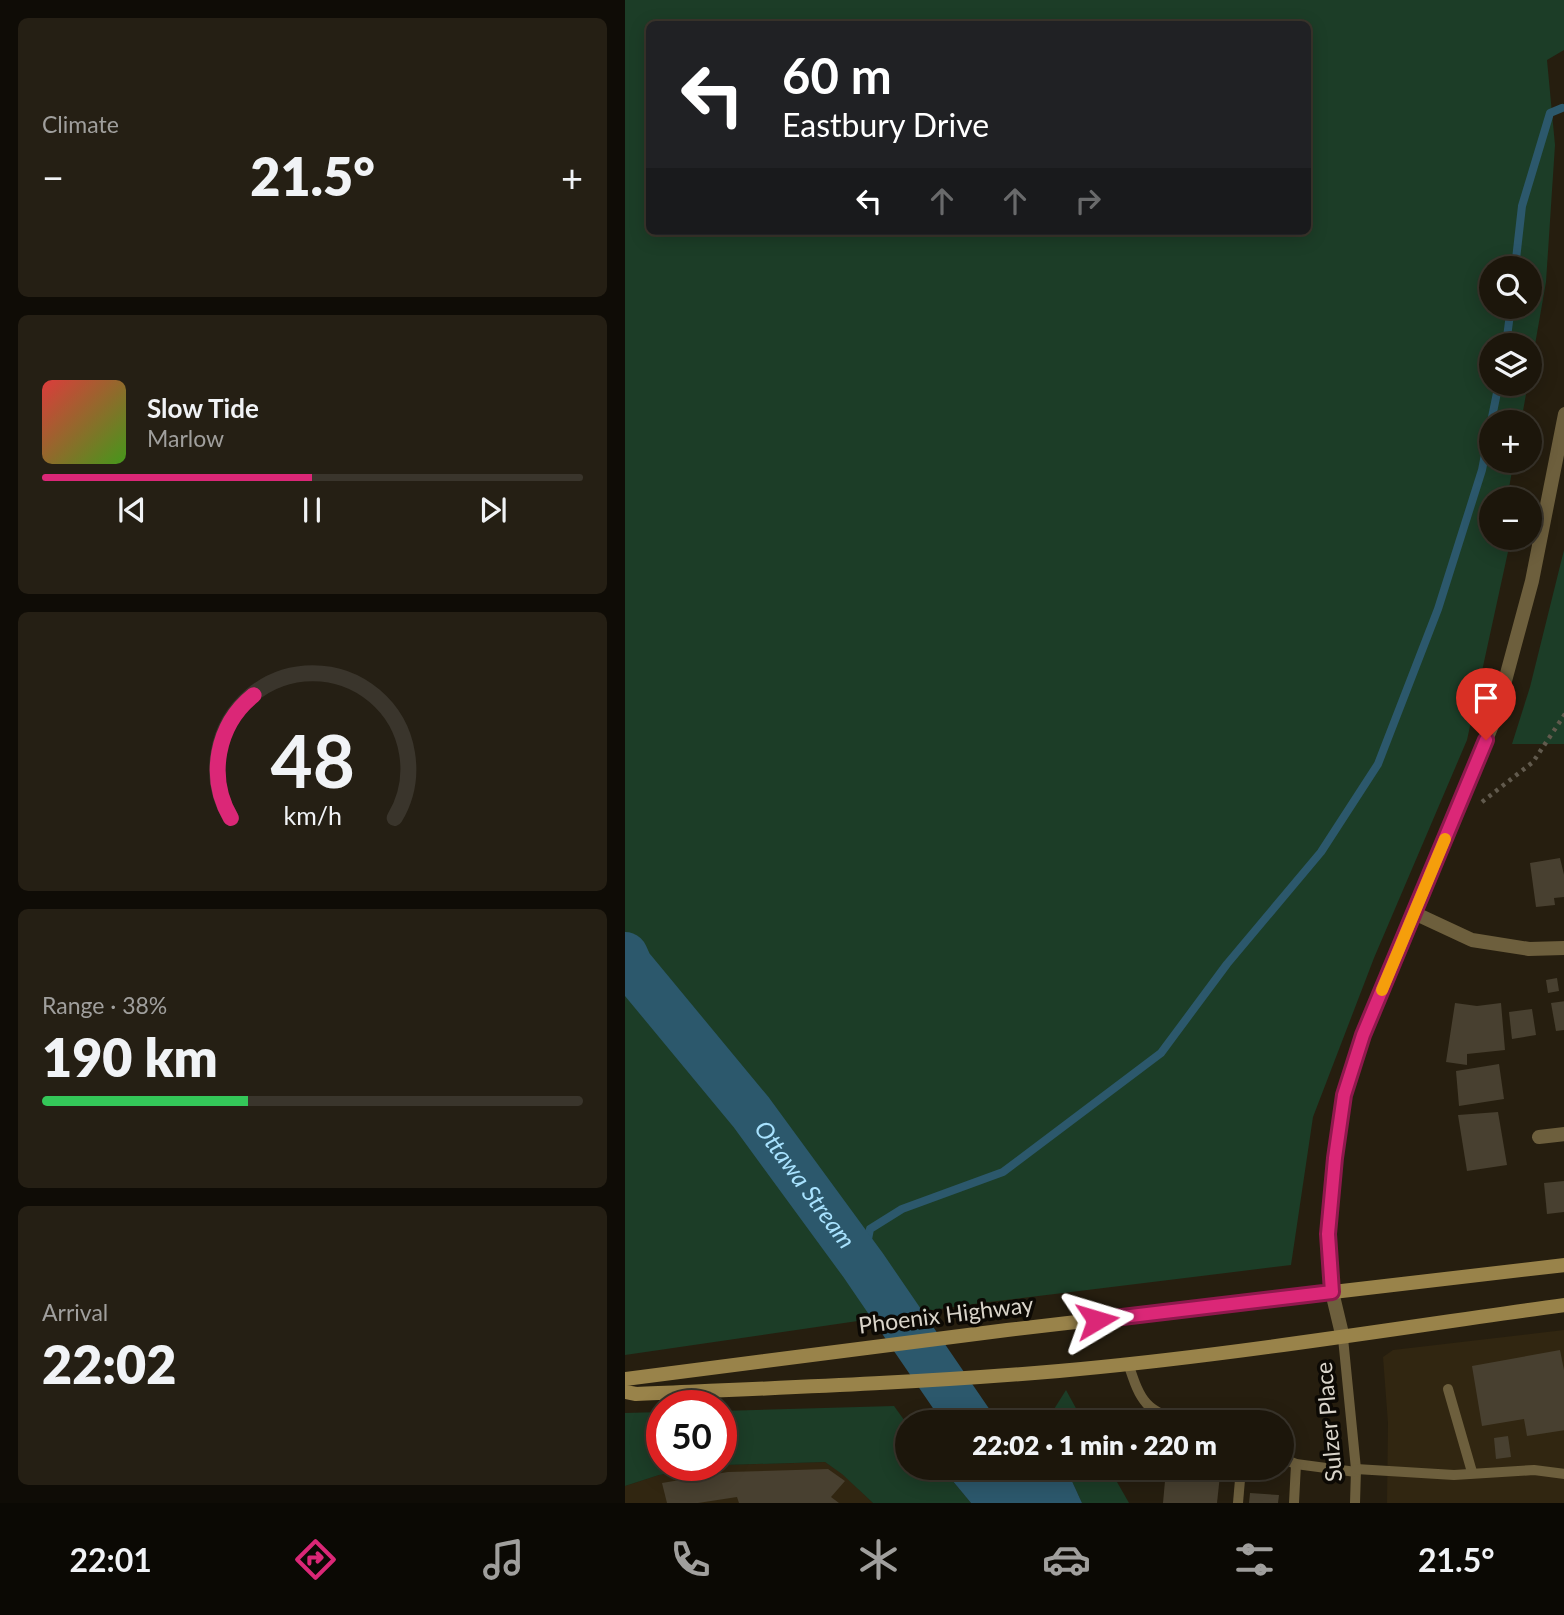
<!DOCTYPE html>
<html lang="en">
<head>
<meta charset="utf-8">
<style>
	:root { --surface:#1c160b; --page:#251f14; --text:#f1f3f6; --muted:#a09f9d; --line:#3a352c; --accent:#db2777 }
	body { margin:0; font-family:Lato,sans-serif; background:var(--page); color:var(--text); height:100vh; display:flex; flex-direction:column; font-size:26px; white-space:nowrap }
	* { box-sizing:border-box; margin:0 }
	p { font-size:23px; color:var(--muted) }
	.icon { flex:none; width:38px; height:38px; fill:none; stroke:currentColor; stroke-width:2; stroke-linecap:round; stroke-linejoin:round }
	.map { position:relative; flex:1; overflow:hidden }
	.sheet { display:flex; flex-direction:column; gap:18px; padding:18px; background:#0f0c06; width:625px }
	.sheet>* { flex:none }
	.guide { position:absolute; left:21px; top:21px; width:665px; height:214px; border-radius:10px; box-shadow:0 4px 18px #0003,0 0 0 2px var(--line); background:#202124; color:#fff; overflow:hidden }
	.buttons { position:absolute; left:854px; top:256px; display:grid; gap:14px }
	.buttons a { display:grid; place-items:center; width:63px; height:63px; border-radius:50%; background:var(--surface); box-shadow:0 4px 18px #0003,0 0 0 2px var(--line); font-size:35px }
	.speed { position:absolute; left:21px; top:1390px; display:flex; gap:14px; font-size:35px; font-weight:700; text-align:center }
	.speed>* { display:grid; place-content:center; width:91px; height:91px; border-radius:50%; background:var(--surface); box-shadow:0 4px 18px #0003,0 0 0 2px var(--line); line-height:1 }
	.speed .limit { border:10px solid #d22; background:#fff; color:#111 }
	.pin { position:absolute; display:grid; place-items:center; width:60px; height:60px; color:#fff; margin:-72px -30px; border-radius:50% 50% 50% 0; rotate:-45deg; box-shadow:0 0 7px #0007 }
	.pin .icon { rotate:45deg }
	.me { position:absolute; width:77px; margin:-38px; rotate:83deg; stroke-linejoin:round; filter:drop-shadow(0 0 5px #0008) }
	.turn { display:flex; align-items:center; gap:24px; height:147px; padding:0 21px; font-size:32px }
	.turn .icon { width:91px; height:91px; stroke-width:2.5 }
	.turn b { display:block; font-size:49px; line-height:60px }
	.lanes { display:flex; align-items:center; height:66px; padding:0 21px; background:#0003; justify-content:center; gap:35px; direction:ltr }
	.lanes .off { opacity:.35 }
	.big { font-size:52px; font-weight:800; line-height:1.1 }
	.sheet .widget { flex:1; display:flex; flex-direction:column; justify-content:center; gap:10px; min-width:0; padding:0 24px; border-radius:10px; background:var(--page) }
	.sheet .dial { align-items:center; gap:0 }
	.dial svg { height:182px; overflow:visible; fill:none; stroke:var(--line); stroke-width:7; stroke-linecap:round; text-anchor:middle }
	.dial text { fill:var(--text); stroke:none }
	.song { display:flex; align-items:center; gap:21px }
	.cover { width:84px; height:84px; border-radius:10px; background:linear-gradient(135deg,hsl(0 70% 55%),hsl(100 70% 35%)) }
	.played { height:7px; border-radius:4px; background:linear-gradient(90deg,var(--accent) 50%,var(--line) 50%) }
	.keys { display:flex; justify-content:space-around; direction:ltr }
	.heat { display:flex; justify-content:space-between; align-items:center; font-size:38px; direction:ltr }
	.charge { height:10px; border-radius:5px; background:linear-gradient(90deg,#34c759 38%,var(--line) 0) }
	.trip { position:absolute; left:270px; top:1410px; width:399px; height:70px; border-radius:35px; background:var(--surface); box-shadow:0 4px 18px #0003,0 0 0 2px var(--line); font-weight:800; line-height:70px; text-align:center }
	.menu { display:flex; height:112px; justify-content:space-around; align-items:center; background:#0b0904; color:var(--muted) }
	.menu .icon { width:49px; height:49px }
	.menu .active { color:var(--accent) }
	.menu b { font-size:32px; color:var(--text) }
	main { display:flex; flex:1; min-height:0 }
	.map>svg:first-child { display:block }
	.built { fill:#312611 }
	.green { fill:#1c3d27; fill-rule:evenodd }
	.water { fill:#2c586c }
	.lines { fill:none; stroke-linecap:round; stroke-linejoin:round }
	.stream { stroke:#2c586c; stroke-width:8 }
	.river { stroke:#2c586c; stroke-width:46 }
	.building { fill:#484030 }
	.path { stroke:#615a4d; stroke-width:4.5; stroke-dasharray:3.5 5; stroke-linecap:butt }
	.service { stroke:#6d5f3d; stroke-width:10 }
	.minor { stroke:#6d5f3d; stroke-width:14 }
	.tertiary { stroke:#6d5f3d; stroke-width:14 }
	.secondary { stroke:#99834a; stroke-width:14 }
	.route-casing { stroke:#8e194d; stroke-width:18 }
	.route { stroke:#db2777; stroke-width:12 }
	.slow { stroke:#f59e0b; stroke-width:12 }
	.labels { text-anchor:middle; stroke-width:7; stroke-linejoin:round; paint-order:stroke }
	.street-label { font-size:23px; fill:#d9d4ca; stroke:#0c0904 }
	.water-label { font-size:24px; font-style:italic; fill:#a8e2fe; stroke:#0c0904 }
</style>
</head>
<body>
<main>
<section class="sheet">
<div class="widget"><p>Climate</p>
<div class="heat"><a>−</a><b class="big">21.5°</b><a>+</a></div>
</div>
<div class="widget">
<div class="song"><i class="cover"></i><div><b>Slow Tide</b><p>Marlow</p></div></div>
<div class="played"></div>
<div class="keys"><svg class="icon" aria-label="previous" viewBox="0 0 24 24"><path d="M18 5L8 12l10 7zM5 5v14"/></svg><svg class="icon" aria-label="pause" viewBox="0 0 24 24"><path d="M8 5v14M16 5v14"/></svg><svg class="icon" aria-label="next" viewBox="0 0 24 24"><path d="M6 5l10 7-10 7zM19 5v14"/></svg></div>
</div>
<div class="widget dial"><svg viewBox="0 0 100 80">
<path d="M14 69A42 42 0 1 1 86 69"/>
<path d="M14 69A42 42 0 0 1 24 15" stroke="#db2777"/>
<text x="50" y="56" font-size="32" font-weight="700">48</text>
<text x="50" y="72" font-size="11">km/h</text>
</svg></div>
<div class="widget"><p>Range · 38%</p><b class="big">190 km</b><div class="charge"></div></div>
<div class="widget"><p>Arrival</p><b class="big">22:02</b></div>
</section>
<div class="map">
<svg width="940" height="1503" viewBox="0 0 940 1503">
	<rect width="100%" height="100%" fill="#261e0f"/>
	<g class="built">
		<path d="M939 1330V1503H762L763 1423 758 1357 768 1350Z"/>
		<path d="M200 1462 217 1473 248 1503H0V1486L34 1475 100 1465Z"/>
	</g>
	<g class="green">
		<path d="M0 0H939V50L922 60 930 145 921 282 905 373V345H866V383H903L896 422H866V460H889L882 499H866V537L886 538 842 740 749 958 688 1117 666 1265 356 1303 0 1355ZM682 24V231H24V24ZM866 268H905V306H866Z"/>
		<path d="M939 550V744H887L905 687Z"/>
		<path d="M441 1390 459 1423H421V1422Z"/>
		<path d="M269 1406 282 1424V1468H317L346 1503H248L217 1474 200 1462 100 1465 34 1475 0 1486V1413L37 1412V1465H96V1411Z"/>
		<path d="M441 1468H484L504 1503H457Z"/>
	</g>
	<path class="water" d="M317 1468H441L457 1503H346Z"/>
	<g class="lines">
		<g class="stream">
			<path d="M890 268 897 206 925 113 937 108"/>
			<path d="M881 345 886 306"/>
			<path d="M866 422 874 383"/>
			<path d="M238 1265 245 1229 277 1209 378 1172 536 1053 602 964 696 852 753 764 813 609 857 470 866 423"/>
		</g>
		<path class="river" id="s1" d="M0 955 5 966 126 1112 238 1265 346 1423"/>
	</g>
	<g class="building">
		<path d="M935 858 940 879V897L929 898 930 905 911 907 905 863Z"/>
		<path d="M932 978 934 991 923 993 921 980Z"/>
		<path d="M940 1001V1030L931 1031 926 1003Z"/>
		<path d="M830 1003 852 1006 876 1003 880 1050 842 1054V1065L821 1062Z"/>
		<path d="M907 1009 911 1035 887 1039 884 1012Z"/>
		<path d="M874 1064 879 1099 834 1106 831 1071Z"/>
		<path d="M873 1112 882 1165 842 1171 833 1115Z"/>
		<path d="M940 1181V1212L922 1214 919 1183Z"/>
		<path d="M935 1350 940 1375V1430L902 1436 899 1419 857 1426 847 1366Z"/>
		<path d="M883 1436 886 1457 871 1459 869 1438Z"/>
		<path d="M203 1469 220 1481 206 1497 214 1503H114L112 1497 73 1503H42L37 1483 103 1472Z"/>
		<path d="M541 1470 595 1475 592 1503H538Z"/>
		<path d="M625 1493 654 1495 653 1503H624Z"/>
	</g>
	<g class="lines">
		<path class="path" d="M857 802 908 762 940 714"/>
		<g class="service">
			<path d="M718 1338 731 1469 730 1503"/>
			<path d="M503 1363C516 1403 520 1411 562 1423"/>
			<path d="M823 1389 847 1472"/>
			<path d="M656 1458 671 1464 731 1472"/>
			<path d="M731 1469 829 1475 909 1470 940 1474"/>
			<path d="M613 1503 616 1468"/>
			<path d="M669 1503 671 1464"/>
		</g>
		<g class="minor">
			<path d="M789 913 847 940 904 949 940 948"/>
			<path d="M914 1137 940 1134"/>
		</g>
		<path class="tertiary" d="M718 1338 707 1292 703 1234 710 1158 719 1095 738 1035 870 718 907 581 940 414"/>
		<g class="secondary">
			<path d="M0 1379 382 1330 940 1265"/>
			<path d="M0 1392 11 1394C152 1388 294 1383 434 1371 604 1356 771 1328 940 1305"/>
		</g>
	</g>
	<g class="lines">
		<defs>
			<path id="route" d="M472 1320 707 1292 703 1234 710 1158 719 1095 738 1035 861 740"/>
		</defs>
		<use href="#route" class="route-casing"/>
		<use href="#route" class="route"/>
		<path class="slow" d="M757 990 820 839"/>
	</g>
	<g class="labels">
		<g class="street-label">
			<text transform="translate(321 1315) rotate(-7)" y="8">Phoenix Highway</text>
			<text transform="translate(704 1422) rotate(-95)" y="8">Sulzer Place</text>
		</g>
		<g class="water-label">
			<text dy="8" stroke="none"><textPath href="#s1" startOffset="292">Ottawa Stream</textPath></text>
		</g>
	</g>
</svg>
<div class="buttons">
<a><svg class="icon" aria-label="search" viewBox="0 0 24 24"><circle cx="10" cy="10" r="6"/><path d="M15 15l6 6"/></svg></a>
<a><svg class="icon" aria-label="layers" viewBox="0 0 24 24"><path d="M12 4l9 5-9 5-9-5zM3 14l9 5 9-5"/></svg></a>
<a>+</a>
<a>−</a>
</div>
<div class="speed"><div class="limit">50</div></div>
<div class="pin" style="left:861px;top:740px;background:#d93025"><svg class="icon" aria-label="arrive" viewBox="0 0 24 24"><path d="M6 21V4h12l-3 4 3 4H6"/></svg></div>
<svg class="me" style="left:472px;top:1320px" viewBox="-20 -20 40 40"><path d="M0-17L14 15 0 8-14 15z" fill="#db2777" stroke="#fff" stroke-width="4"/></svg>
<div class="trip">22:02 · 1 min · 220 m</div>
<div class="guide">
<div class="turn"><svg class="icon" aria-label="left" viewBox="0 0 24 24"><path d="M17 20v-9H6M10 6l-5 5 5 5"/></svg><div><b>60 m</b>Eastbury Drive</div></div>
<div class="lanes"><svg class="icon" aria-label="left" viewBox="0 0 24 24"><path d="M17 20v-9H6M10 6l-5 5 5 5"/></svg><svg class="icon off" aria-label="ahead" viewBox="0 0 24 24"><path d="M12 20V5M6 11l6-6 6 6"/></svg><svg class="icon off" aria-label="ahead" viewBox="0 0 24 24"><path d="M12 20V5M6 11l6-6 6 6"/></svg><svg class="icon off" aria-label="right" viewBox="0 0 24 24"><path d="M7 20v-9h11M14 6l5 5-5 5"/></svg></div>
</div>
</div>
</main>
<nav class="menu">
<b>22:01</b>
<svg class="icon active" aria-label="directions" viewBox="0 0 24 24"><path d="M12 3l9 9-9 9-9-9zM9 14v-3h6M13 9l2 2-2 2"/></svg>
<svg class="icon" aria-label="music" viewBox="0 0 24 24"><path d="M9 18V5l10-2v13"/><circle cx="6" cy="18" r="3"/><circle cx="16" cy="16" r="3"/></svg>
<svg class="icon" aria-label="phone" viewBox="0 0 24 24"><path d="M5 4h4l2 5-3 2q2 4 5 5l2-3 5 2v4C11 20 4 13 5 4z"/></svg>
<svg class="icon" aria-label="climate" viewBox="0 0 24 24"><path d="M12 3v18M4 7l16 10M4 17L20 7"/></svg>
<svg class="icon" aria-label="car" viewBox="0 0 24 24"><path d="M5 17H2v-5l4-1 3-4h7l3 4 3 1v5h-3M9 17h6M6 11h13"/><circle cx="7" cy="17" r="2"/><circle cx="17" cy="17" r="2"/></svg>
<svg class="icon" aria-label="filters" viewBox="0 0 24 24"><path d="M4 7h16M4 17h16"/><circle cx="9" cy="7" r="2"/><circle cx="15" cy="17" r="2"/></svg>
<b>21.5°</b>
</nav>
</body>
</html>
